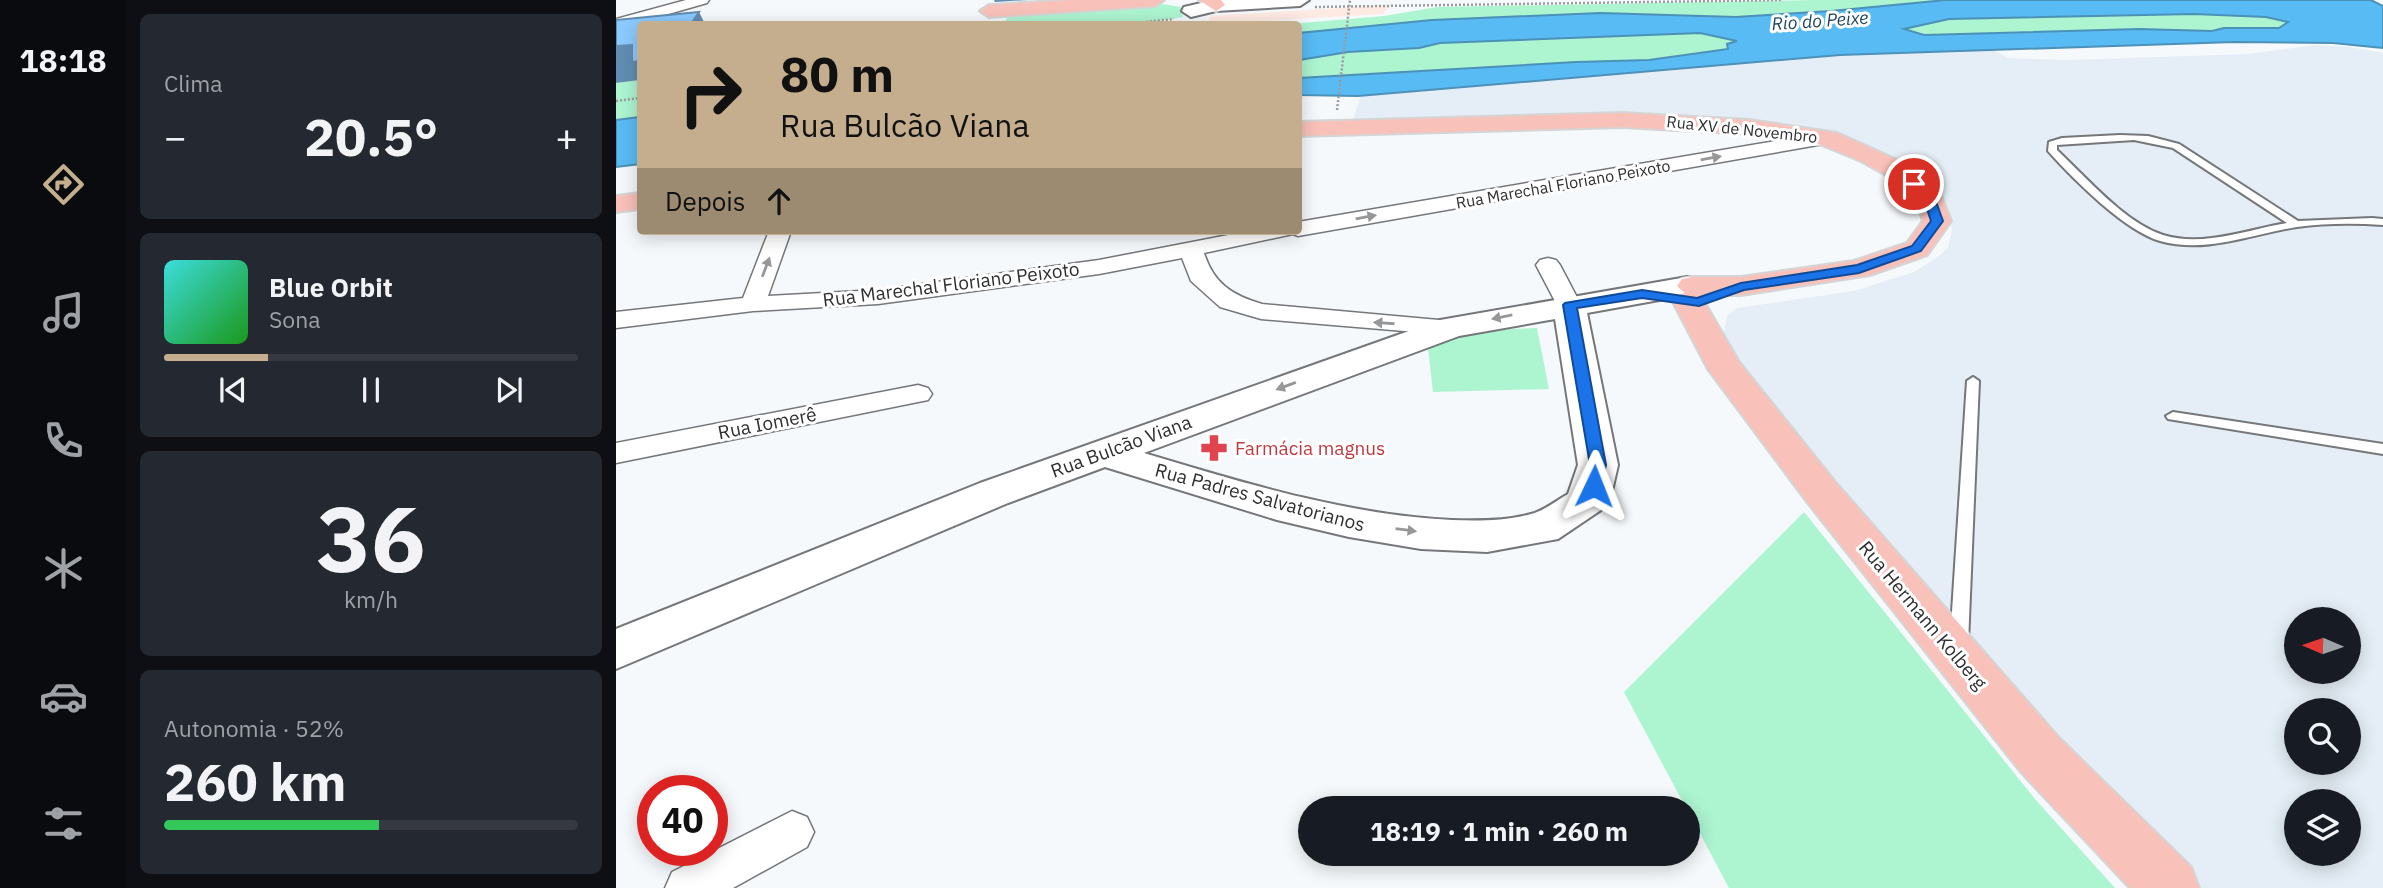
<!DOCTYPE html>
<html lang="pt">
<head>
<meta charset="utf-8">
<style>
	:root { --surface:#171b24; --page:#242831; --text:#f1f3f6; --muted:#9ea1a6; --line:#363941; --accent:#c5ae8e }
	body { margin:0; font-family:"IBM Plex Sans",sans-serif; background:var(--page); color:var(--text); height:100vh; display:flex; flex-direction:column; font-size:26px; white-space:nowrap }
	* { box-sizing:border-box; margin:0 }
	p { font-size:23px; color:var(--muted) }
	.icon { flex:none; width:38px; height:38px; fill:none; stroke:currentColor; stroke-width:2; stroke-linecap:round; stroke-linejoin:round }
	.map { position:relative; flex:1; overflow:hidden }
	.drawer { display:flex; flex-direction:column; gap:14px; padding:14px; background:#0d0f14; width:490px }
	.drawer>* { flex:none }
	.guide { position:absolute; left:21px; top:21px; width:665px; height:214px; border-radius:7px; box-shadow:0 4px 18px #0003; background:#c5ae8e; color:#111; overflow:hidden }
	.needle { width:46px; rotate:272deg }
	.tools { position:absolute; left:1668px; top:607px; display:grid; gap:14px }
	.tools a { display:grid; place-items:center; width:77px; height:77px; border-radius:50%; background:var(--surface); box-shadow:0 4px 18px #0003; font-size:35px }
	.speed { position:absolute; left:21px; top:775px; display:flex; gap:14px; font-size:35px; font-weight:700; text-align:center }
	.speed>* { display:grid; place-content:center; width:91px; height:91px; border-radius:50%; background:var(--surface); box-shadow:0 4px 18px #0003; line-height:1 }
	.speed .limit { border:10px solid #d22; background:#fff; color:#111 }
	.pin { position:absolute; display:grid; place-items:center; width:60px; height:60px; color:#fff; margin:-30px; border:4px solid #fff; border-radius:50%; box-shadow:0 2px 7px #0007 }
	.me { position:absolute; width:77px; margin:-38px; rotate:2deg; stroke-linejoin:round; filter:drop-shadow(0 0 5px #0008) }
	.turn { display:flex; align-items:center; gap:24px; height:147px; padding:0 28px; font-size:32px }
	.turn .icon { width:91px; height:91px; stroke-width:2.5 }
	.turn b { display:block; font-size:49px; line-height:60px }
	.then { display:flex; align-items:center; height:66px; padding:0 28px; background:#0003; gap:14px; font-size:26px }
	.big { font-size:52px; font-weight:700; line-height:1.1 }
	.drawer .widget { flex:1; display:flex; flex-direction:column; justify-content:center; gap:10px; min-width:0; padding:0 24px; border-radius:10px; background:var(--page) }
	.drawer .dial { align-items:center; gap:0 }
	.dial b { font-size:91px; line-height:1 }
	.song { display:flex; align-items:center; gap:21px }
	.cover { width:84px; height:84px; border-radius:10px; background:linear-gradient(135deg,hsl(180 70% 55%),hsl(120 70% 35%)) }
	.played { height:7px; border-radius:4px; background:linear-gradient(90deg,var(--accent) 25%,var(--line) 25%) }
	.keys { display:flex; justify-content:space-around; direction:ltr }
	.heat { display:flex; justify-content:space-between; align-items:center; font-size:38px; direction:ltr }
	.charge { height:10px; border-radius:5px; background:linear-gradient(90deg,#34c759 52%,var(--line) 0) }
	.trip { position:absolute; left:682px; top:796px; width:402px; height:70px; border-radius:35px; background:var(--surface); box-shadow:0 4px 18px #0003; font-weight:700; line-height:70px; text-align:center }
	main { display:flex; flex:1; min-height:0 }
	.dock { display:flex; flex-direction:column; width:126px; justify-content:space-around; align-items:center; background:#090b0e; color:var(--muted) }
	.dock .icon { width:49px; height:49px }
	.dock .selected { color:var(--accent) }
	.dock b { font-size:32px; color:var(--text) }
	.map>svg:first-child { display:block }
	.commercial { fill:#feeae3 }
	.built { fill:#e5eef6; fill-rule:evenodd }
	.green { fill:#adf4d1 }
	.water { fill:#59bbf3; stroke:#4c91b8; stroke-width:2; fill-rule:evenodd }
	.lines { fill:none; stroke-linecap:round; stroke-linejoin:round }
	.lane-casing { stroke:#75777a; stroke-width:4 }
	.street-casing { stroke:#75777a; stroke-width:3 }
	.secondary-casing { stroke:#75777a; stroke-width:4 }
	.primary-casing { stroke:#d5d5d6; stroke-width:4 }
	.path { stroke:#999b9d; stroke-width:2.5; stroke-dasharray:2 2; stroke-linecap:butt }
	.lane { fill:#fff; fill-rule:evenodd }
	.street { fill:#fff; fill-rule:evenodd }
	.secondary { fill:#fff; fill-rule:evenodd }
	.primary { fill:#f8c1b9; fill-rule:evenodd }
	.shaded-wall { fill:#618db2 }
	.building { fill:#8bcafe; stroke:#618db2; stroke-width:2 }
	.oneway { fill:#969798 }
	.route { fill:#1a73e8; stroke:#114b97; stroke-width:2 }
	.labels { text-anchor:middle; stroke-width:6; stroke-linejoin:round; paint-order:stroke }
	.far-street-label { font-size:16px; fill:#2e2f30; stroke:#fff }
	.far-water-label { font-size:18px; font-style:italic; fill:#1e475e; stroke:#fff }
	.street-label { font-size:19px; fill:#2e2f30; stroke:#fff }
	.health-label { font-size:19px; fill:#be3a42; stroke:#fff; text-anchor:start }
</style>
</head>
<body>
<main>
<nav class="dock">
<b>18:18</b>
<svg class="icon selected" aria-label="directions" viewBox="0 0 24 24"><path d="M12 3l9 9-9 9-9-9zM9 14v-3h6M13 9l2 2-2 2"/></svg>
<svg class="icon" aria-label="music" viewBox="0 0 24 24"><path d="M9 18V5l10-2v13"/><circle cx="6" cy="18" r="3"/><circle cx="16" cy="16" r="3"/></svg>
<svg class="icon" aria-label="phone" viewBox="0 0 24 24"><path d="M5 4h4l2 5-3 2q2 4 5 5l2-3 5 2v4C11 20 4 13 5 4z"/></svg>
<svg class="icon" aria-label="climate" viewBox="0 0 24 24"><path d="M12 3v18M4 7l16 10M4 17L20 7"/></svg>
<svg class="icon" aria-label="car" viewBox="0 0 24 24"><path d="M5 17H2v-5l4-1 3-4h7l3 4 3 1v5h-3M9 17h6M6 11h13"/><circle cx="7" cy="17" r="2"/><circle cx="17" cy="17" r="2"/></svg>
<svg class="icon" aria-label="filters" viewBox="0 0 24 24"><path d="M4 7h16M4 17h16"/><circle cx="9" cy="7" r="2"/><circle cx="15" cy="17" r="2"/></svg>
</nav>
<section class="drawer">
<div class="widget"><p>Clima</p>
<div class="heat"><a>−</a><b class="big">20.5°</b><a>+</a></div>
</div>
<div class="widget">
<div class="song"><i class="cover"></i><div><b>Blue Orbit</b><p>Sona</p></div></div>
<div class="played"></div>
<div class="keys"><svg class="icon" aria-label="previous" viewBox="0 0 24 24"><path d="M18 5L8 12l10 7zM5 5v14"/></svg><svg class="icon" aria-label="pause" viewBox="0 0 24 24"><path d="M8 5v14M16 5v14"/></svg><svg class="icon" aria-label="next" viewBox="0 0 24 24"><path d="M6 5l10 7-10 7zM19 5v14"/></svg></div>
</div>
<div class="widget dial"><b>36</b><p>km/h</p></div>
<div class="widget"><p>Autonomia · 52%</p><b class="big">260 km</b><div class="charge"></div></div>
</section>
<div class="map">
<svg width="1767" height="888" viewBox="0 0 1767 888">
	<rect width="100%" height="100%" fill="#f6f9fc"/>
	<path class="commercial" d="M774 5 767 14 592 24 594 16Z"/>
	<path class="built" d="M1365 45 1393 58 1450 60 1633 54 1698 45 1734 47 1767 53V888H1584L1389 695 1106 341 1111 316 1121 308 1238 291 1298 272 1319 259 1332 248 1336 230 1329 204 1322 193 1282 164 1154 126 1036 114 737 119 746 92 836 82ZM1680 620H1732V672H1680ZM1680 710H1732V763H1680ZM1680 802H1732V854H1680Z"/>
	<g class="green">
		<path d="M1200 0H1330L1215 11 1120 17 984 13 816 20 683 33 682 24H673L768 16 821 7Z"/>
		<path d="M546 4 565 7 567 17 523 24H387L392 17 412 11Z"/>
		<path d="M1578 14 1650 17 1673 22 1663 28H1608L1596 31 1523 29 1308 35 1287 29 1333 19Z"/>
		<path d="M1084 33 1123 41 1113 48 1033 60 960 62 683 78V60L732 52 803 48 824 43Z"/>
		<path d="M24 80V117L0 120V83Z"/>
		<path d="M921 328 933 389 817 392 812 348 863 330Z"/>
		<path d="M1188 512 1419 799 1499 888H1113L1073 813V808H1070L1008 692Z"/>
	</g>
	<g class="water">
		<path d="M1330 0H1755L1767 6V48L1717 43 1618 42 1224 55 742 96 683 95V78L960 62 1033 60 1112 49 1111 44 1121 41 1084 33 824 43 803 48 732 52 683 60V33L816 20 984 13 1120 17 1215 11ZM1578 14 1650 17 1672 22 1663 28H1608L1596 31 1523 29 1308 35 1288 29 1333 19Z"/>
		<path d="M24 117V164L0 167V120Z"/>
	</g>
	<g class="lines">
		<defs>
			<g id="lane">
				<path d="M1504 135 1532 136 1563 144 1682 221 1756 218 1767 219V225C1739 223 1710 223 1681 227 1635 234 1591 254 1544 241 1509 231 1456 178 1432 151L1433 142 1446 138ZM1518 140 1557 148 1671 223C1646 227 1622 235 1596 238 1580 240 1563 240 1547 235 1508 222 1471 178 1441 150V145Z"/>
				<path d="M1357 377 1363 381 1352 643 1349 648 1343 650 1337 648 1334 643 1351 381Z"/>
				<path d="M1557 412 1767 444V454L1552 419 1550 416Z"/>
			</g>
			<g id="street">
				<path d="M70 0H93L91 3 0 29V19Z"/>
				<path d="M1212 132 1222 138 1219 142 682 236 677 234 588 253C598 284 616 295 646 304L845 322 849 327 845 332 836 335 645 319 604 307 575 281 566 258 483 274 262 304 137 311 0 328V312L127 298 153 231H175L152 296 262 290 483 260 633 231H682V222Z"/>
				<path d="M932 258 940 260 944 265 965 305 962 310 953 312 944 310 941 305 920 265 924 260Z"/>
				<path d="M302 385 312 388 316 394 312 400 0 463V443Z"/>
				<path d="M176 811 191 817 198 832 191 847 117 888H49L56 872Z"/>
			</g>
			<g id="secondary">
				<path d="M598 0H693L684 6 600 11 575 17 566 11 568 7Z"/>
				<path d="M1071 277 1082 279 1087 286 1082 293 971 313 1002 465 996 491 985 510 942 539 871 552 805 549 733 537 661 520 489 467 392 503 0 669V629L364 483 824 320ZM939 319 962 465 952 494C941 500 928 511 915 514 889 521 862 521 836 520 731 515 628 483 528 453L843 336Z"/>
			</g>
			<g id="primary">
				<path d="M455 0H548L539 6 373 17 364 11 373 5Z"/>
				<path d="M583 0H605L609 5 600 11Z"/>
				<path d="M1006 113 1133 120 1221 133 1288 163 1324 193 1335 221 1311 255 1254 275 1125 295H1084L1123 362 1220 483 1443 738 1575 867 1583 888H1514L1405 772 1192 503 1092 369 1057 302 1062 295 1069 293 1061 286 1066 279 1077 277H1125L1238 261 1291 243 1307 221 1301 202 1270 175 1245 161 1206 145 1133 134 1006 127 682 136V122Z"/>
				<path d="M24 193V209L0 212V196Z"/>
			</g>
		</defs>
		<use href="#lane" class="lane-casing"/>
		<use href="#street" class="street-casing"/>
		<use href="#secondary" class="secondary-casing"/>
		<use href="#primary" class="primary-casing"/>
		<g class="path">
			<path d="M699 7 1167 0"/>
			<path d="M510 24 558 19"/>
			<path d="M0 101 24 98"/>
			<path d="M721 110 734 0"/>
		</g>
		<use href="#lane" class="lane"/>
		<use href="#street" class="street"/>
		<use href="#secondary" class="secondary"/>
		<use href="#primary" class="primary"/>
	</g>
	<g class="shaded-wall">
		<path d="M378 0H412L379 2Z"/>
		<path d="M83 12 89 24H75Z"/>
		<path d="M16 45 24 60V80L0 83V46Z"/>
	</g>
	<path class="building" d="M83 12 75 24H24V61L0 64V62L16 60V45L0 46V20Z"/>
	<defs><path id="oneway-solid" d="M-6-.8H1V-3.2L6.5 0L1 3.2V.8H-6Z" transform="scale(1.75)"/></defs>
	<g class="oneway">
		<use href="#oneway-solid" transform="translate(1095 158) rotate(-10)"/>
		<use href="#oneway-solid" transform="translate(750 217) rotate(-10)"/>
		<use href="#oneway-solid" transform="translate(150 267) rotate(-69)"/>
		<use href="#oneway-solid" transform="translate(886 317) rotate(169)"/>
		<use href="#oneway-solid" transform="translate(768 323) rotate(-176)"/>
		<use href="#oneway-solid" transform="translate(670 386) rotate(160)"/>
		<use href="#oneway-solid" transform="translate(790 530) rotate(7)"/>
	</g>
	<path class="route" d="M1298 180 1319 199 1327 221 1305 251 1243 273 1128 290 1083 306 1026 298 961 308 990 465 984 490H973L970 486 974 465 947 305 949 303 1026 290 1081 298 1125 283 1241 265 1296 246 1315 221 1308 200 1293 184Z"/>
	<defs>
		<symbol id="pharmacy-bare" viewBox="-9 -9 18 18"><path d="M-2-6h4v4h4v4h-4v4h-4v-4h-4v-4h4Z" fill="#e0444e" stroke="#fff" stroke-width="2.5" paint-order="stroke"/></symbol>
	</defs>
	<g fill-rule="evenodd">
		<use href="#pharmacy-bare" x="579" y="429" width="38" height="38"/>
	</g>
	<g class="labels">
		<g class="far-street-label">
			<text transform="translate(1126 129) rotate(6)" y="6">Rua XV de Novembro</text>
			<text transform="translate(947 184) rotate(-10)" y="6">Rua Marechal Floriano Peixoto</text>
		</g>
		<g class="far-water-label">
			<text transform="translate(1204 21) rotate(-4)" y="6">Rio do Peixe</text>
		</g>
		<g class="street-label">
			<text transform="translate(335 284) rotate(-7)" y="7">Rua Marechal Floriano Peixoto</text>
			<text transform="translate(151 423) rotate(-11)" y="7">Rua Iomerê</text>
			<text transform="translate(505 446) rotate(-20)" y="7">Rua Bulcão Viana</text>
			<text transform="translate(644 497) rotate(15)" y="7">Rua Padres Salvatorianos</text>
			<text transform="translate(1307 615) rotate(50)" y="7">Rua Hermann Kolberg</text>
		</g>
		<g class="health-label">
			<text x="619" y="455">Farmácia magnus</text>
		</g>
	</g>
</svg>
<div class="tools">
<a><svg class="needle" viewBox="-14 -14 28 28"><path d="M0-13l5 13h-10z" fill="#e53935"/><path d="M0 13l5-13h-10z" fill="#9ea1a6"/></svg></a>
<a><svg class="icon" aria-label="search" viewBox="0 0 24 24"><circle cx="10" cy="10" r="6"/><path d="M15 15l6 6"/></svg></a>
<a><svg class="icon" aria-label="layers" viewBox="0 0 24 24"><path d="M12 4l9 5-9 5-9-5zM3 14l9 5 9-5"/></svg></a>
</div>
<div class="speed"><div class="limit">40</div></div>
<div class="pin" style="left:1298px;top:184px;background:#d93025"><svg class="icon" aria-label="arrive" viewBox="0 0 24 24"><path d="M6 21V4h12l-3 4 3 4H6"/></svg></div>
<svg class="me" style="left:978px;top:486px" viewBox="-20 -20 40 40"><path d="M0-17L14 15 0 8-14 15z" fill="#1a73e8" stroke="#fff" stroke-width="4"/></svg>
<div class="trip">18:19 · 1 min · 260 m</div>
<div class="guide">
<div class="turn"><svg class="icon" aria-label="right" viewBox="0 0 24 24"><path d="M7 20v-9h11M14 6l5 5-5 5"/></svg><div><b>80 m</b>Rua Bulcão Viana</div></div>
<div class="then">Depois<svg class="icon" aria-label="ahead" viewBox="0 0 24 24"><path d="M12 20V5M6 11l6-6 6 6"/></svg></div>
</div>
</div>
</main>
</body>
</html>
